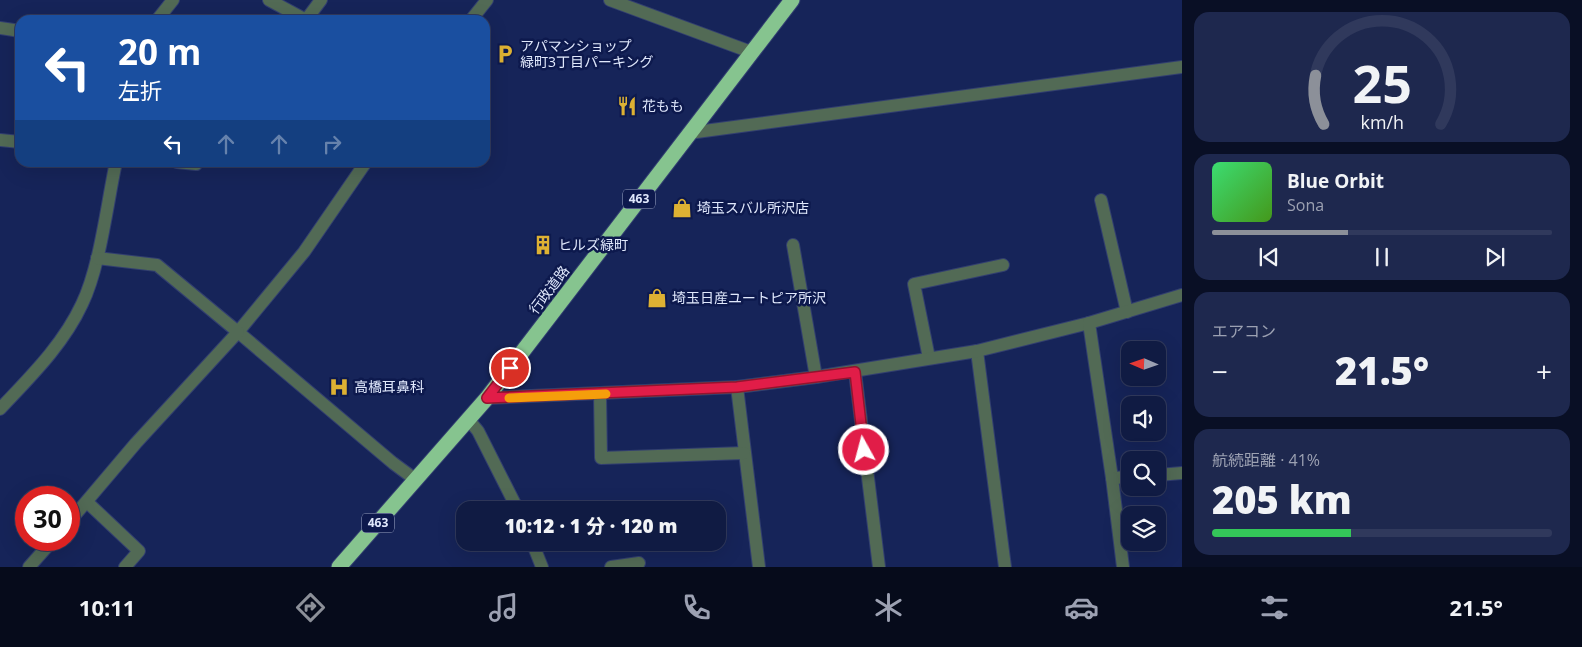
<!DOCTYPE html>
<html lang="ja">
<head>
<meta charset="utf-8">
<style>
	:root { --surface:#101b43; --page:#1e284e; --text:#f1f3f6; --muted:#9ca1b2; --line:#30395c; --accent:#8c9099 }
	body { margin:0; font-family:"Open Sans","Noto Sans JP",sans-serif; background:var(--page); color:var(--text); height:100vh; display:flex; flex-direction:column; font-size:19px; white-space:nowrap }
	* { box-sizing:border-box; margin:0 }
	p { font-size:16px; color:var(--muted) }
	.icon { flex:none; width:28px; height:28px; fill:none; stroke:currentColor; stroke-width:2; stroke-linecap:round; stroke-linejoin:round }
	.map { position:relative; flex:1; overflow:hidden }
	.details { display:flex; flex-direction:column; gap:12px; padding:12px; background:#090f25; width:400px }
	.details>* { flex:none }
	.hud { position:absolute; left:15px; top:15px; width:475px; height:152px; border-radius:15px; box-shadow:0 5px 20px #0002,0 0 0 1px var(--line); background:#1a4fa0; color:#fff; overflow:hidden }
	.needle { width:32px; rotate:272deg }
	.fabs { position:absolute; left:1121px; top:341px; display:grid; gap:10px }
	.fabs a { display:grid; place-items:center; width:45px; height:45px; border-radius:10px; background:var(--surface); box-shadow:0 5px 20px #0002,0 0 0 1px var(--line); font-size:25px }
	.speed { position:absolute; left:15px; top:486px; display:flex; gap:10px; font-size:25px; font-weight:700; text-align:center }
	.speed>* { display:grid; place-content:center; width:65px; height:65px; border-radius:50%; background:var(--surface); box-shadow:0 5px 20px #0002,0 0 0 1px var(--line); line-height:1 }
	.speed .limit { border:8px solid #d22; background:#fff; color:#111 }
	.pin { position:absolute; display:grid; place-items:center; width:42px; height:42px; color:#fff; margin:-21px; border:2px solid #fff; border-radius:50%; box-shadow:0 1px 5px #0007 }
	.me { position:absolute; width:55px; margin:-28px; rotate:353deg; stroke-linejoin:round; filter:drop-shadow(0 0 4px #0008) }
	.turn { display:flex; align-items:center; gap:18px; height:105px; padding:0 20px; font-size:22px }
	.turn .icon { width:65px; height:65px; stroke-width:2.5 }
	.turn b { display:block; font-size:35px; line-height:42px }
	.lanes { display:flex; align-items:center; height:48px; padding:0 20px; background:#0003; justify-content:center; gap:25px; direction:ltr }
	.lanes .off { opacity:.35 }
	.big { font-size:38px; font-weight:800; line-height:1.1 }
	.details .widget { flex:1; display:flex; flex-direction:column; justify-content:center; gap:8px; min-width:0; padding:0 18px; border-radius:15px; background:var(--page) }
	.details .dial { align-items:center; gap:0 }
	.dial svg { height:130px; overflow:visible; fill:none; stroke:var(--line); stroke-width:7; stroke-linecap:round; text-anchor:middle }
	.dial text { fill:var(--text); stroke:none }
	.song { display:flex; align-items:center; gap:15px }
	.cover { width:60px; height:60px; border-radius:8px; background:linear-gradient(135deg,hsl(140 70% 55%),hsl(100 70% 35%)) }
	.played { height:5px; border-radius:2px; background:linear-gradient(90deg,var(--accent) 40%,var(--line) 40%) }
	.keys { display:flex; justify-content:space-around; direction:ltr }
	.heat { display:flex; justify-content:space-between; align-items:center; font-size:28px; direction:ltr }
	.charge { height:8px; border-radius:4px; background:linear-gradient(90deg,#34c759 41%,var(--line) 0) }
	.trip { position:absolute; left:456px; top:501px; width:270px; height:50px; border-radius:15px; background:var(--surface); box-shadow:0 5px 20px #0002,0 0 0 1px var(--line); font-weight:800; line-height:50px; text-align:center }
	.tab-bar { display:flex; height:80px; justify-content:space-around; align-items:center; background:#060b1b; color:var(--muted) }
	.tab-bar .icon { width:35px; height:35px }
	.tab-bar .current { color:var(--accent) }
	.tab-bar b { font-size:22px; color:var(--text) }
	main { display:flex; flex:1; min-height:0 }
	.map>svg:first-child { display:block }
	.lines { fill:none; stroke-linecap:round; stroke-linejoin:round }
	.street-casing { stroke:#323f70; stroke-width:14 }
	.highway-casing { stroke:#323f70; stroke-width:17 }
	.street { stroke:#526a55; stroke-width:12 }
	.highway { stroke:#86c48f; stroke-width:15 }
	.route-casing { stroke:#92132f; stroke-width:12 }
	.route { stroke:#e11d48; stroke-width:9 }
	.slow { stroke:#f59e0b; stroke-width:9 }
	.labels { text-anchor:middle; stroke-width:5; stroke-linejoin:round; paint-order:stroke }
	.shield { fill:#0d194d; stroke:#a1aac8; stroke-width:1 }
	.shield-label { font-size:12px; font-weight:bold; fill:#e0e8fc }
	.poi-label { font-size:14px; fill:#e0e8fc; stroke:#0d194d; text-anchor:start }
	.street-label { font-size:14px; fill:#e0e8fc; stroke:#0d194d }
</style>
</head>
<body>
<main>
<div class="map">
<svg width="1182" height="567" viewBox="0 0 1182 567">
	<rect width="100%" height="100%" fill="#162459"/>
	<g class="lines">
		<defs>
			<g id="street">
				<path d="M269 0 306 20"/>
				<path d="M610 0 751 52"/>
				<path d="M157 20 173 0"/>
				<path d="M306 20 321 0"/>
				<path d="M471 20 487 0"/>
				<path d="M0 28 20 31"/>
				<path d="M689 133 1182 67"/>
				<path d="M0 140 20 142"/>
				<path d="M177 162 196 164 197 162"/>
				<path d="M366 162 304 252 238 332 393 463 416 480"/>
				<path d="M1101 200 1127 312"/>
				<path d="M793 245 816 377"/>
				<path d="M977 351 1005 567"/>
				<path d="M929 358 914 284 1003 265"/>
				<path d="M855 372 879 567"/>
				<path d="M737 387 759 567"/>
				<path d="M600 394 601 458 744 453"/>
				<path d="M487 398 737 387 816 377 977 351 1089 323"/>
				<path d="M0 409C30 377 63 345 82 304 100 267 107 204 116 162"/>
				<path d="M468 419 478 431 518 510"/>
				<path d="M1158 475 1182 473"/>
				<path d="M1130 477 1112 478 1089 323 1182 295"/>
				<path d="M1112 478 1123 567"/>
				<path d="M87 502 139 551 125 567"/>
				<path d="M69 522 136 443 238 332 157 265 97 258"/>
				<path d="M532 542 542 567"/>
				<path d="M29 567 53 540"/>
				<path d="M611 567 639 563"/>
			</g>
			<path id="highway" d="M339 567 487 398 792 0"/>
		</defs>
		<use href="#street" class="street-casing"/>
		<use href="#highway" class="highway-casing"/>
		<use href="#street" class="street"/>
		<use href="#highway" class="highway"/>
	</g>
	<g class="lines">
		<defs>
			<path id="route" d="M510 368 487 398 737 387 855 372 864 450"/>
		</defs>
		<use href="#route" class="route-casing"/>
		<use href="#route" class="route"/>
		<path class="slow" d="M509 398 606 394"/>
	</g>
	<defs>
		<symbol id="parking-bare" viewBox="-9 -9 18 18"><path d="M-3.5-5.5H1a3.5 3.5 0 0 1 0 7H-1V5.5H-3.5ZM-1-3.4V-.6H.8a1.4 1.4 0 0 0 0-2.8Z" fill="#ddb133" stroke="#0d194d" stroke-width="2.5" paint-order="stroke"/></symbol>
		<symbol id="restaurant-bare" viewBox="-9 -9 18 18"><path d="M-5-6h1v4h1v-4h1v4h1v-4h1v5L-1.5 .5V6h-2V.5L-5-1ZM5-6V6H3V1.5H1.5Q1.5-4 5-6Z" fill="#ddb133" stroke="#0d194d" stroke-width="2.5" paint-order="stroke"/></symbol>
		<symbol id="shop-bare" viewBox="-9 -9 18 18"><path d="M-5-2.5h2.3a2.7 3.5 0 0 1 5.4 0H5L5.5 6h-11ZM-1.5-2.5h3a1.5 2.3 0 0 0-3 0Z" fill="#ddb133" stroke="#0d194d" stroke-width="2.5" paint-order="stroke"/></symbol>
		<symbol id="building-bare" viewBox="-9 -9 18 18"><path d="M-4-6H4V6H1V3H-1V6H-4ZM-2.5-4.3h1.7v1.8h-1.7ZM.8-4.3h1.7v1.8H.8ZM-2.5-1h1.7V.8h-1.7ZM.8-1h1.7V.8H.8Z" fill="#ddb133" stroke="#0d194d" stroke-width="2.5" paint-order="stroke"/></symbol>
		<symbol id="hospital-bare" viewBox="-9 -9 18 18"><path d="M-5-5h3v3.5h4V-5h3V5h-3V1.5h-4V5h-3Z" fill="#ddb133" stroke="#0d194d" stroke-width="2.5" paint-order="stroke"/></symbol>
	</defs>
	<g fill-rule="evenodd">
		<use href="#parking-bare" x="491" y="40" width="28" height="28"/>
		<use href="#restaurant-bare" x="613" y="92" width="28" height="28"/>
		<use href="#shop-bare" x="668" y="194" width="28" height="28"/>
		<use href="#building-bare" x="529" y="231" width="28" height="28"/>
		<use href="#shop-bare" x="643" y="284" width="28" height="28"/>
		<use href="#hospital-bare" x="325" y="373" width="28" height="28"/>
	</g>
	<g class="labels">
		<g class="shield">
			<rect x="623" y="189.5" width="32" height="19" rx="4"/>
			<rect x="362" y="513.5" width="32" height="19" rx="4"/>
		</g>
		<g class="shield-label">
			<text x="639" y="203">463</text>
			<text x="378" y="527">463</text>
		</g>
		<g class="poi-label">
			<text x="520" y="51">アパマンショップ<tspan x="520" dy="16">緑町3丁目パーキング</tspan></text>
			<text x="642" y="111">花もも</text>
			<text x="697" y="213">埼玉スバル所沢店</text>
			<text x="558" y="250">ヒルズ緑町</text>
			<text x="672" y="303">埼玉日産ユートピア所沢</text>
			<text x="354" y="392">高橋耳鼻科</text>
		</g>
		<g class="street-label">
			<text transform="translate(549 290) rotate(-53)" y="5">行政道路</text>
		</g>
	</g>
</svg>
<div class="fabs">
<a><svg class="needle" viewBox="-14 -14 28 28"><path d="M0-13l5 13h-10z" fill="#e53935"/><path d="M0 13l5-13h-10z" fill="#9ca1b2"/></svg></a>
<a><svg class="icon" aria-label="sound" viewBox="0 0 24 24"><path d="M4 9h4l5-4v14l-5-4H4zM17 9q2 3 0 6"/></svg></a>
<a><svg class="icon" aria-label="search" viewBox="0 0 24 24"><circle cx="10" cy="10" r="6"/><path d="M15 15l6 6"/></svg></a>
<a><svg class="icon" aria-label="layers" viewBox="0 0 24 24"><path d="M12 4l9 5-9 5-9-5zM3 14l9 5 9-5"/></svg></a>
</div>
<div class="speed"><div class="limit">30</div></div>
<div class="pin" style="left:510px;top:368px;background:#d93025"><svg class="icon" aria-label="arrive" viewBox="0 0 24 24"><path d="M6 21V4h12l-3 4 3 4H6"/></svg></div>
<svg class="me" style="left:864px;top:450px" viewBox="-20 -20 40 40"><circle r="17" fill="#e11d48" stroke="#fff" stroke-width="3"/><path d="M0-11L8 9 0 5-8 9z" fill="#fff"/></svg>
<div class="trip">10:12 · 1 分 · 120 m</div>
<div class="hud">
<div class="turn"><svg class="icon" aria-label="left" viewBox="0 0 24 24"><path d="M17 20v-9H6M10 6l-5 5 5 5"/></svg><div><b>20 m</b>左折</div></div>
<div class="lanes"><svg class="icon" aria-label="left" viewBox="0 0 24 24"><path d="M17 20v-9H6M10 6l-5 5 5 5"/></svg><svg class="icon off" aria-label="ahead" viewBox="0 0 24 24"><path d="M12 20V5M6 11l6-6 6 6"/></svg><svg class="icon off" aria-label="ahead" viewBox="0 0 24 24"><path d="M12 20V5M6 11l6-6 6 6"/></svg><svg class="icon off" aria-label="right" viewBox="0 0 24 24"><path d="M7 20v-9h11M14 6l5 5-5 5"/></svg></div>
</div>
</div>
<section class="details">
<div class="widget dial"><svg viewBox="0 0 100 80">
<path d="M14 69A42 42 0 1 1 86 69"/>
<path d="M14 69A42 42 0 0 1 9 39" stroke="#8c9099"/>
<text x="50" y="56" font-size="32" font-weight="700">25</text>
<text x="50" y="72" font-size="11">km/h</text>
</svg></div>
<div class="widget">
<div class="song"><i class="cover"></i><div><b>Blue Orbit</b><p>Sona</p></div></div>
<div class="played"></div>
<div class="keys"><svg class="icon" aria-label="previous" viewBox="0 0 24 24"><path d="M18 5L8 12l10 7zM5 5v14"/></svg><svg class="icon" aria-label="pause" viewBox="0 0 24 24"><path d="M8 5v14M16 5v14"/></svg><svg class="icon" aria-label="next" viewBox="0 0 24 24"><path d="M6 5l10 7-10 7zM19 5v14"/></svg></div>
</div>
<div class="widget"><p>エアコン</p>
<div class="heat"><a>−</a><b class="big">21.5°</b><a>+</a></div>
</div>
<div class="widget"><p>航続距離 · 41%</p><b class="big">205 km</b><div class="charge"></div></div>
</section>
</main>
<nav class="tab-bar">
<b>10:11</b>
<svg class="icon current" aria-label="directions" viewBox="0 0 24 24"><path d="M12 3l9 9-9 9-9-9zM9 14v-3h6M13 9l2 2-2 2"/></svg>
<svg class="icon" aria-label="music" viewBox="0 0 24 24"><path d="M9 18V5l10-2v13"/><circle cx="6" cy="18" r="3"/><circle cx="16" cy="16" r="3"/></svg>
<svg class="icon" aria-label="phone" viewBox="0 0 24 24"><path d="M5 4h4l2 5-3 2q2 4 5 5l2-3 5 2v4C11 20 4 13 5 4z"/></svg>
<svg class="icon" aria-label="climate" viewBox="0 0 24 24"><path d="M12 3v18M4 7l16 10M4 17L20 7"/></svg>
<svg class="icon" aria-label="car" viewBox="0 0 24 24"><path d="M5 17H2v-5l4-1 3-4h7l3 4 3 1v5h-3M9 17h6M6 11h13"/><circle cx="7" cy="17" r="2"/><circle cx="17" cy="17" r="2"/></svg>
<svg class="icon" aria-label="filters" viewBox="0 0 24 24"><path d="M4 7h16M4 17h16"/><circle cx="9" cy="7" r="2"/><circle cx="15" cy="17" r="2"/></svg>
<b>21.5°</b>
</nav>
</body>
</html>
